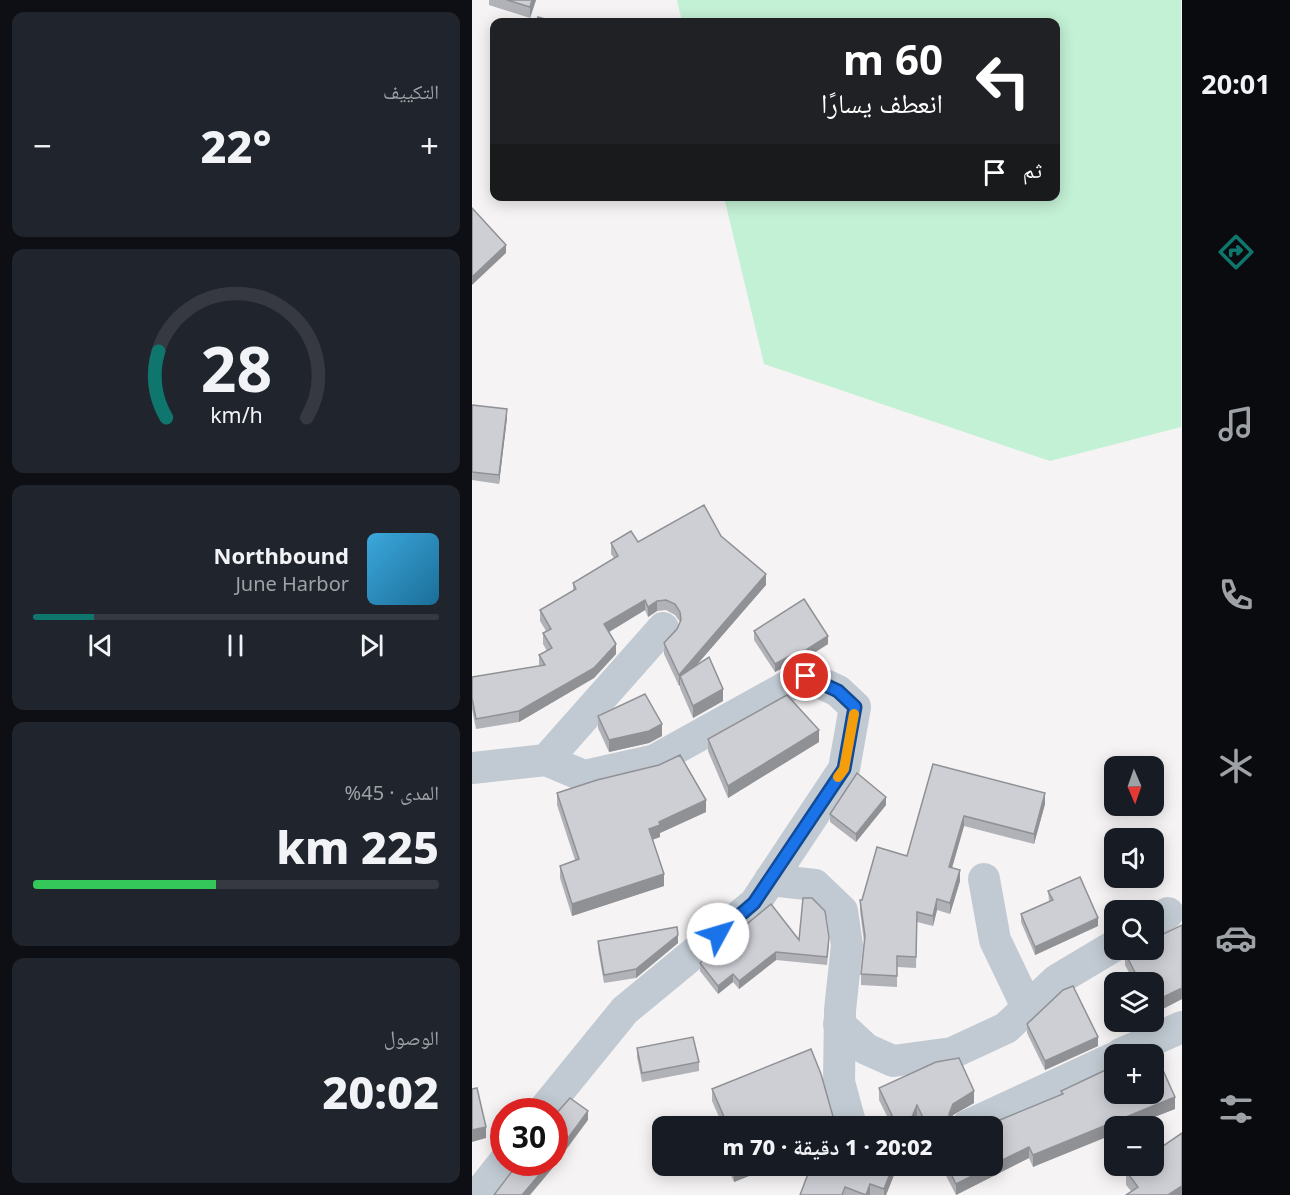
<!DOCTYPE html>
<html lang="ar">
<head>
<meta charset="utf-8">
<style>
	:root { --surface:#171b24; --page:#20242c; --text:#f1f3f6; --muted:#9ea1a6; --line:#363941; --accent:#0f766e }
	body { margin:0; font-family:"Noto Sans","Noto Naskh Arabic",sans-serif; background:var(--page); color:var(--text); direction:rtl; height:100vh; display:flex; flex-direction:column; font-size:22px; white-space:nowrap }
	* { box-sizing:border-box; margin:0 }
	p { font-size:20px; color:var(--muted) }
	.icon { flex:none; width:33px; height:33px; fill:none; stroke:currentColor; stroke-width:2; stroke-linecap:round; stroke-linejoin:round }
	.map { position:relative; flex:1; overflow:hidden; direction:ltr }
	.panel { display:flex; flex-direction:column; gap:12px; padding:12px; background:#0d0f14; width:472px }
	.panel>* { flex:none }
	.hud { position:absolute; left:18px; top:18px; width:570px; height:183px; border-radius:12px; box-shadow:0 3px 15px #0003; direction:rtl; background:#202124; color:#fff; overflow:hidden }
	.needle { width:39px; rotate:178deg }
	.controls { position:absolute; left:632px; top:756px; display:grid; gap:12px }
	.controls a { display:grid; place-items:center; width:60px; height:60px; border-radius:12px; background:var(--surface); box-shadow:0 3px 15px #0003; font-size:30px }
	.speed { position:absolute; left:18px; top:1098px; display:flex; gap:12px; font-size:30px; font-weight:700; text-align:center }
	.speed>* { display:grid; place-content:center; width:78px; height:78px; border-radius:50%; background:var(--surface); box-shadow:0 3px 15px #0003; line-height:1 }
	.speed .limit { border:9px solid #d22; background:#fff; color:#111 }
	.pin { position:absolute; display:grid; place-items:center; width:51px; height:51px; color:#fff; margin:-26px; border:3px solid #fff; border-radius:50%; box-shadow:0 2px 6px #0007 }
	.me { position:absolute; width:66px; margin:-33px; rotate:51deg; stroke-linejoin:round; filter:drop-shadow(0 0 4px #0008) }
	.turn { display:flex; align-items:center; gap:21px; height:126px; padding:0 18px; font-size:27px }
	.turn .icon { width:78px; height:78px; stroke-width:2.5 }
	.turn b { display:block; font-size:42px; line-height:51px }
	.then { display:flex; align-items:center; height:57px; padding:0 18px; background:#0003; gap:12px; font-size:22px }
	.big { font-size:45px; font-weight:800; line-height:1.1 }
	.panel .widget { flex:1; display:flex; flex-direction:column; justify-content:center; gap:9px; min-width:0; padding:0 21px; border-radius:12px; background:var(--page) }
	.panel .dial { align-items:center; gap:0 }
	.dial svg { height:156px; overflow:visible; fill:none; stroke:var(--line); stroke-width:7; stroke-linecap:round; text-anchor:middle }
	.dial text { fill:var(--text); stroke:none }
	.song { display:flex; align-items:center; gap:18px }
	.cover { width:72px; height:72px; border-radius:9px; background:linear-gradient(135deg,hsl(200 70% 55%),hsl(200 70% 35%)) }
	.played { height:6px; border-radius:3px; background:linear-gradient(90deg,var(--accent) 15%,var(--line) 15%) }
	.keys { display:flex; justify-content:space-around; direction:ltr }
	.heat { display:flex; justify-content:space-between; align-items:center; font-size:33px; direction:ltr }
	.charge { height:9px; border-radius:4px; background:linear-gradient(90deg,#34c759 45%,var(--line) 0) }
	.trip { position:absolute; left:180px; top:1116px; width:351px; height:60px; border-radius:12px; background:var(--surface); box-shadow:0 3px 15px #0003; font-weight:800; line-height:60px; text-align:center; direction:rtl }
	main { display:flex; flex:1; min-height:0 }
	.tabs { display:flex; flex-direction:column; width:108px; justify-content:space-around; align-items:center; background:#090b0e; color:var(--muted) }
	.tabs .icon { width:42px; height:42px }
	.tabs .active { color:var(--accent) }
	.tabs b { font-size:27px; color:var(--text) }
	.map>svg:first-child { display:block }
	.green { fill:#c3f1d5 }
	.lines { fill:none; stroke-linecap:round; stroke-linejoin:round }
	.street { stroke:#c1cad2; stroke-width:32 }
	.wall { fill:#b0b2b7 }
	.shaded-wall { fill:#909195 }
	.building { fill:#cdcfd5; stroke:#909195; stroke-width:1.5 }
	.route-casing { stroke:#114b97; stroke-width:15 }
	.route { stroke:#1a73e8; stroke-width:10 }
	.slow { stroke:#f59e0b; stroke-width:10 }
</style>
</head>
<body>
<main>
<nav class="tabs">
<b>20:01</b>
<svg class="icon active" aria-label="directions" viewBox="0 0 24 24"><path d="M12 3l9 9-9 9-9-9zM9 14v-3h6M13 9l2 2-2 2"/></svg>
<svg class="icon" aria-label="music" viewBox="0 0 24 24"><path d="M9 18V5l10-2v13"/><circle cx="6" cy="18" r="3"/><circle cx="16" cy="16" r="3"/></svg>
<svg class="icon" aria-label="phone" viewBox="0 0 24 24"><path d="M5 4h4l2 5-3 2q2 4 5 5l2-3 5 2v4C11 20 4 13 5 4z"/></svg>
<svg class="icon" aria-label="climate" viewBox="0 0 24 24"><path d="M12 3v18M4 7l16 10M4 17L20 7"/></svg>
<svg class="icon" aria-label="car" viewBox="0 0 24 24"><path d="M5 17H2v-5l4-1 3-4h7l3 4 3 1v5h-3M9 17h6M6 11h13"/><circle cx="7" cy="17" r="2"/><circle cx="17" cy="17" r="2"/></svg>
<svg class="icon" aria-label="filters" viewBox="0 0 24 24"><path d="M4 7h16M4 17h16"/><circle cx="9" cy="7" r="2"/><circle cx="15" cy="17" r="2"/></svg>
</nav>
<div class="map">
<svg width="710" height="1195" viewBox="0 0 710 1195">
	<rect width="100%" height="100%" fill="#f5f3f3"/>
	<path class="green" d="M205 0H709V427L578 461 292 364 252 197 584 196V22H210Z"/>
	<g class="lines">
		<g class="street">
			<path d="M74 760 191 628"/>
			<path d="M0 768 74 760 112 776 183 760 334 676 366 691 383 707 372 769 283 903 153 1010 70 1112"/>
			<path d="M512 879 523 940 556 1009"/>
			<path d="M298 880 343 885 370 911 375 945 368 1010 367 1082 379 1126"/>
			<path d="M681 922 696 913"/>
			<path d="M367 1024 394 1049 421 1061 480 1053 534 1028 585 980 642 946"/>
			<path d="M649 1054 710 1027"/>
			<path d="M495 1126 642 1058"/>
			<path d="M6 1195 32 1162"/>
		</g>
	</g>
	<g class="wall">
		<path d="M17 0H64L58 18 17 5Z"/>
		<path d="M0 405 35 418 27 484 0 480Z"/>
		<path d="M249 536 294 585 225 664 251 701 221 718 208 688V685L207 686 192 654V643L205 629 208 622 203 615 194 610 185 611 176 617 173 610 137 632 144 654 122 678 47 722 4 729 0 709V677L67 666V655L75 651 71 644V633L74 631 68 621V610L101 592V583L142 558 139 554V543L166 542Z"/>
		<path d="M282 631 356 644 334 658 325 660 303 672 282 640Z"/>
		<path d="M126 716 190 736 177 743 137 752 126 728Z"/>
		<path d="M236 739 347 742 256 798 236 751Z"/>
		<path d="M461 764 573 804 562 844 492 826 480 868 488 881 478 914 465 910 461 926 445 922 444 968 425 967V987L389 985V974L392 942 388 911V900H390L435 856Z"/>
		<path d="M85 793 234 812 188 833V837L180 840 192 886 100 916 88 878V866L103 860 85 805Z"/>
		<path d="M414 805 384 842 358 822V814Z"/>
		<path d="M576 891 626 926 563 955 549 922V914L577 901Z"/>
		<path d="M710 925V999L681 1014V982H662L653 965V953Z"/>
		<path d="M327 940 357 945 355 965 304 960 267 989 261 982 246 994 228 971V963Z"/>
		<path d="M126 941 206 943 164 978 132 983 126 949Z"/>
		<path d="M555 1024 626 1046 573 1070 555 1033Z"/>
		<path d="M165 1048 227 1062V1071L170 1082 165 1057Z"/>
		<path d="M407 1088 502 1103 481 1115 478 1121 482 1126H450L445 1116 441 1126H420L407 1100Z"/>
		<path d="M240 1089 362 1120 366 1126H251L240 1101Z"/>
		<path d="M589 1091 703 1109 659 1126H642L561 1167 557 1158 484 1195 469 1166H520L589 1095Z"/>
		<path d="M255 1166H302L262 1182Z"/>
		<path d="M422 1166V1175L414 1195H328Z"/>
		<path d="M654 1171 710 1195 659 1191 654 1185Z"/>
	</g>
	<g class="shaded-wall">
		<path d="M60 0H64L58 18V7Z"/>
		<path d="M34 245V253L0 285V277Z"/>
		<path d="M35 409V418L27 484V475Z"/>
		<path d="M294 574V585L210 682 208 676V685L207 686V675Z"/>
		<path d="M173 600V610L132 635V624Z"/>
		<path d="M185 601V611L176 617V607Z"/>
		<path d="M356 636V644L334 658 325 660 303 672V664Z"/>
		<path d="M144 644V654L122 678 47 722V711Z"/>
		<path d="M251 689V701L221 718V706Z"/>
		<path d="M190 724V736L177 743 137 752V740Z"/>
		<path d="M347 730V742L256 798V786Z"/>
		<path d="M573 793V804L562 844V834Z"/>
		<path d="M414 797V805L384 842V834Z"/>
		<path d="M234 800V812L188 833V837L177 841V829L187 822Z"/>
		<path d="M492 816V826L477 878V867Z"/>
		<path d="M488 870V881L478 914V903Z"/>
		<path d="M192 874V886L100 916V904Z"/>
		<path d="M465 899V910L461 926V916Z"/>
		<path d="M626 918V926L563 955V947Z"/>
		<path d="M206 935V943L164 978V969Z"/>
		<path d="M304 952V960L267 989V981Z"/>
		<path d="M261 974V982L246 994V986Z"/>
		<path d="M710 988V999L681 1014V1002Z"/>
		<path d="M626 1037V1046L573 1070V1061Z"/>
		<path d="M502 1091V1103L481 1115 477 1125V1114L481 1104Z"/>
		<path d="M703 1097V1109L659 1126H642V1134L561 1167V1155Z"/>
		<path d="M445 1105V1116L441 1126H436Z"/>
		<path d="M116 1111V1120L79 1170 58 1195H50L78 1162H82V1157Z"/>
		<path d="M14 1127V1138L0 1142V1130Z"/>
		<path d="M557 1147V1158L484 1195V1184Z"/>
		<path d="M274 1166H302L262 1182V1171Z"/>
		<path d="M421 1166H422V1175L414 1195H412V1189Z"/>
		<path d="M398 1184V1195H394Z"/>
		<path d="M710 1186V1195H696Z"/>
	</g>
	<g class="building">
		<path d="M35 0H60L58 7Z"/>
		<path d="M66 17 83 22H64Z"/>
		<path d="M0 208 34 245 0 277Z"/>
		<path d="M0 405 35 409 27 475 0 472Z"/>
		<path d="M232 505 249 536 294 574 207 675 192 643 205 629 209 620 208 612 203 604 194 600 185 601 176 607 173 600 132 624 144 644 122 668 47 711 4 719 0 698V677L73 665 67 655 80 648 71 633 79 629 68 610 104 589 101 583 146 556 139 543 159 531 166 542Z"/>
		<path d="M332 599 356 636 334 650 325 652 303 664 282 631Z"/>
		<path d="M237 657 251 689 221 706 208 676Z"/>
		<path d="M173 694 190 724 177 731 137 740 126 716Z"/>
		<path d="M315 695 347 730 256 786 236 739Z"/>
		<path d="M208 755 234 800 187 822 188 825 177 829 192 874 100 904 88 866 107 859 85 793 125 780 187 765Z"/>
		<path d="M461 764 573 793 562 834 492 816 477 867 488 870 478 903 465 899 461 916 445 912 444 957 425 956V976L389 974 393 936 388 900H390L405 847 435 856Z"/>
		<path d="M385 773 414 797 384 834 358 814Z"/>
		<path d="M608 877 626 918 563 947 549 914 581 900 576 891Z"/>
		<path d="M331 898H340L353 911 357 937 355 957 304 952 267 981 261 974 246 986 228 963 299 904 327 940Z"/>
		<path d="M710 925V988L681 1002V982H668L653 953 661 950H681V939Z"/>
		<path d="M205 927 206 935 164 969 132 975 126 941Z"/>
		<path d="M601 986 626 1037 573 1061 555 1024 591 990Z"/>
		<path d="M221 1037 227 1062 170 1073 165 1048Z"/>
		<path d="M339 1049 349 1074 362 1120 366 1126H256L240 1089Z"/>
		<path d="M676 1050 678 1054H667Z"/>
		<path d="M487 1058 502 1091 481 1104 477 1114 478 1122 482 1126H455L445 1105 436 1126H425L407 1088 464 1062Z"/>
		<path d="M681 1062 684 1071 690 1068 703 1097 561 1155 557 1147 520 1165V1126H513L591 1094 589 1091 642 1066V1094H681Z"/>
		<path d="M5 1088 14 1127 0 1130V1089Z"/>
		<path d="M98 1098 116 1111 82 1157V1116Z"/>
		<path d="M710 1133V1186L696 1195H654L666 1187 654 1171 662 1166H681V1153Z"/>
		<path d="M47 1162H78L50 1195H22Z"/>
		<path d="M260 1166H274L262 1171Z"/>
		<path d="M339 1166H421L412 1189 398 1184 394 1195 373 1187 370 1195H328Z"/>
		<path d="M475 1166H520L484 1184Z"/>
	</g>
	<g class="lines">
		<defs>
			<path id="route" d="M246 934 282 903 372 769 383 707 366 691 334 676"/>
		</defs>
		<use href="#route" class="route-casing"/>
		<use href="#route" class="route"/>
		<path class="slow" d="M366 777 372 769 382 714"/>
	</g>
</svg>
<div class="controls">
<a><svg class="needle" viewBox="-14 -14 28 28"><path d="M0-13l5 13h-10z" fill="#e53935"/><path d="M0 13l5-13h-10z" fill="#9ea1a6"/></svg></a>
<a><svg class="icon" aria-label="sound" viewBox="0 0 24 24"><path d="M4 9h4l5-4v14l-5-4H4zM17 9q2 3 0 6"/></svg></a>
<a><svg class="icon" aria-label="search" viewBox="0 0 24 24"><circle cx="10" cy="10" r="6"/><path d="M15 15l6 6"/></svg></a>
<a><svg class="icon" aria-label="layers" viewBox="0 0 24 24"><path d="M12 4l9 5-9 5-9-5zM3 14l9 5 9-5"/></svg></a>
<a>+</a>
<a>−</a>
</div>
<div class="speed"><div class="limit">30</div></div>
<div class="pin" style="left:334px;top:676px;background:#d93025"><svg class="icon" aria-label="arrive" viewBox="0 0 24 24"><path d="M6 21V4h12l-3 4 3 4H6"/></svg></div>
<svg class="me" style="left:246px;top:934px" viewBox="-20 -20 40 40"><circle r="19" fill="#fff"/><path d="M0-13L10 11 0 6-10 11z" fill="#1a73e8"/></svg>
<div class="trip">20:02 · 1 دقيقة · 70 m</div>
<div class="hud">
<div class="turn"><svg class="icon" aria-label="left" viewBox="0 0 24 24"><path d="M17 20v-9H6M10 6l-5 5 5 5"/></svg><div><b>60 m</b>انعطف يسارًا</div></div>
<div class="then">ثم<svg class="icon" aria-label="arrive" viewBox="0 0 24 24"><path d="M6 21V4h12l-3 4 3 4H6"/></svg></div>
</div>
</div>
<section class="panel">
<div class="widget"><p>التكييف</p>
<div class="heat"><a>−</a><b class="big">22°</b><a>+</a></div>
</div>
<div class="widget dial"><svg viewBox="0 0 100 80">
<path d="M14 69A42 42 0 1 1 86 69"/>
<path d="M14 69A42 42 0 0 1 10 35" stroke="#0f766e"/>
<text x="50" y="56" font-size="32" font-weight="700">28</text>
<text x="50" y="72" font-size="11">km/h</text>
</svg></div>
<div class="widget">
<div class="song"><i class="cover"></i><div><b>Northbound</b><p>June Harbor</p></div></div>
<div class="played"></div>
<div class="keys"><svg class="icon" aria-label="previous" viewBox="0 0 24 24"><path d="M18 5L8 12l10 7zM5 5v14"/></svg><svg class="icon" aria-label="pause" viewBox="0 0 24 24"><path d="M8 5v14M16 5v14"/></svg><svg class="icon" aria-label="next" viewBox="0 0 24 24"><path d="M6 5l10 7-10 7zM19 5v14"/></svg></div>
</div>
<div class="widget"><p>المدى · 45%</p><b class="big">225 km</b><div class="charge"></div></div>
<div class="widget"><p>الوصول</p><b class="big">20:02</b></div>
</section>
</main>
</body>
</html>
